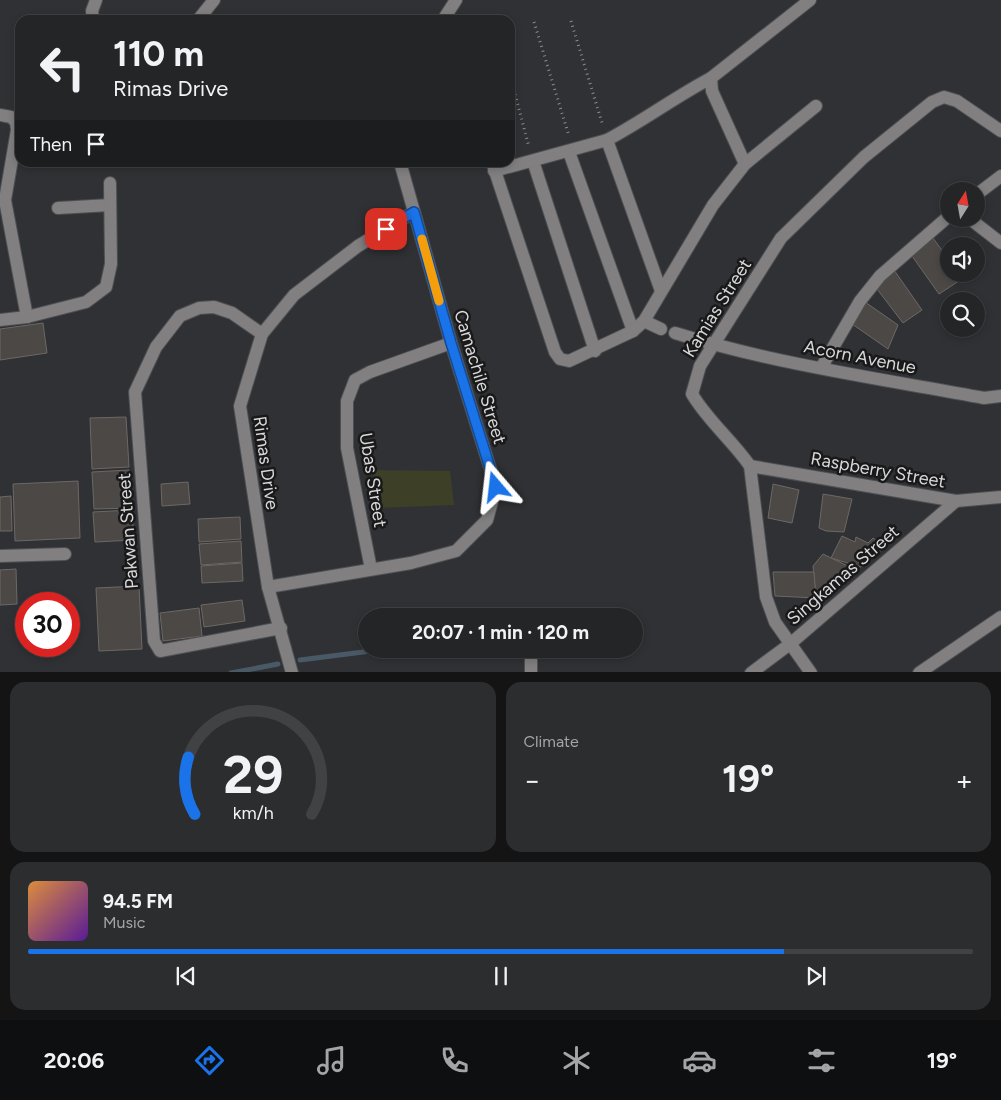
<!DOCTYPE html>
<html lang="en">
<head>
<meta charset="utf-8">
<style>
	:root { --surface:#242527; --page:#2c2d2f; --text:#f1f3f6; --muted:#a3a5a7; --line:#414244; --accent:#1a73e8 }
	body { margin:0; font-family:Figtree,sans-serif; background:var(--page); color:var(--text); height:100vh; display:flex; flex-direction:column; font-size:19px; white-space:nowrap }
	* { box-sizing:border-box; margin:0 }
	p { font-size:16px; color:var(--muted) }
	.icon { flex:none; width:28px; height:28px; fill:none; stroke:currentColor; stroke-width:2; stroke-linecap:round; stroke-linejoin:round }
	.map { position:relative; height:672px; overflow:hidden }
	.drawer { display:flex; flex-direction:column; gap:10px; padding:10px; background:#141415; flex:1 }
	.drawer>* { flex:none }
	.top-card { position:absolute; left:15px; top:15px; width:500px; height:152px; border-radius:15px; box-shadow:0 2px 8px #0003,0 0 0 1px var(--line); background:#242527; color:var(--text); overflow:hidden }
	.needle { width:32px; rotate:11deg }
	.fabs { position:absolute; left:940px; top:182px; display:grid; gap:10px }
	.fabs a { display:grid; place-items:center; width:45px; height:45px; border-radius:50%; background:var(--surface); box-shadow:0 2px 8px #0003,0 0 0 1px var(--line); font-size:25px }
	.speed { position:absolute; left:15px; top:592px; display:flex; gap:10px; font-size:25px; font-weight:700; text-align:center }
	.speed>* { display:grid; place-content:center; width:65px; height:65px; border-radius:50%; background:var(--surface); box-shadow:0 2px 8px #0003,0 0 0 1px var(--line); line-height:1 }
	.speed .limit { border:8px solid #d22; background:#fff; color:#111 }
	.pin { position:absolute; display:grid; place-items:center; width:42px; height:42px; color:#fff; margin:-21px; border-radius:10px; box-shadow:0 2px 8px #0006 }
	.me { position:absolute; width:55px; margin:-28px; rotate:343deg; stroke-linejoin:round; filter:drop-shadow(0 0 4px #0008) }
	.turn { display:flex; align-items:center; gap:18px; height:105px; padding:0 15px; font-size:22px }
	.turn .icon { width:65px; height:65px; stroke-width:2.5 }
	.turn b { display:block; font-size:35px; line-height:42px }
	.then { display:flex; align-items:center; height:48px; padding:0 15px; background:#0003; gap:10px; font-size:19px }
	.big { font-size:38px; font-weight:700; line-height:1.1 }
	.drawer .tile { flex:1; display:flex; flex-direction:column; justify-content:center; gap:8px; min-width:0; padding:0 18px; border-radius:15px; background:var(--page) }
	.drawer .dial { align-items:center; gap:0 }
	.dial svg { height:130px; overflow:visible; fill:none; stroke:var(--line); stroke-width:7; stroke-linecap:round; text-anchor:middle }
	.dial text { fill:var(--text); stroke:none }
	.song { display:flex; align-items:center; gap:15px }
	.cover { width:60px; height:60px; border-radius:8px; background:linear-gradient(135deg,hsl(30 70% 55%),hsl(270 70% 35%)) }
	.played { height:5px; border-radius:2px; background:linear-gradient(90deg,var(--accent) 80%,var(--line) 80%) }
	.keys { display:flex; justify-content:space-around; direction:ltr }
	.heat { display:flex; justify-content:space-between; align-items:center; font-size:28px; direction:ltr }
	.drawer .tiles { flex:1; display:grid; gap:10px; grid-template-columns:1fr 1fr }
	.tile:last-child { grid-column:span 2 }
	.trip { position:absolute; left:358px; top:608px; width:285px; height:50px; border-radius:25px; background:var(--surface); box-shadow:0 2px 8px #0003,0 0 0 1px var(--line); font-weight:700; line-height:50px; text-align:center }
	.dock { display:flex; height:80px; justify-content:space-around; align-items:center; background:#0e0f10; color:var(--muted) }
	.dock .icon { width:35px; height:35px }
	.dock .current { color:var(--accent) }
	.dock b { font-size:22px; color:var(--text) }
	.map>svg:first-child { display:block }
	.green { fill:#3d4027 }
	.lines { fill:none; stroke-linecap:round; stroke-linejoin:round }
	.stream { stroke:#495966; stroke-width:5 }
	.building { fill:#4c4846; stroke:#6c6866 }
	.minor-casing { stroke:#4e4f52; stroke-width:14 }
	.path { stroke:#8c8d8f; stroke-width:3; stroke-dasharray:1 4; stroke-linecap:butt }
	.minor { stroke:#817f7f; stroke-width:12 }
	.route-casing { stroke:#114b97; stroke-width:12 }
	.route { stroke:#1a73e8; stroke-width:9 }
	.slow { stroke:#f59e0b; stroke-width:9 }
	.labels { text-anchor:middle; stroke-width:5; stroke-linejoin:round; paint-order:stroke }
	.street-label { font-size:18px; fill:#d8d8da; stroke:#19191a }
</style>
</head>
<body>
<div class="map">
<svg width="1001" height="673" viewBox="0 0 1001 673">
	<rect width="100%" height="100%" fill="#303134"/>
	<path class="green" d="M373 470 450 471 454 505 375 508Z"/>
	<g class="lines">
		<g class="stream">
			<path d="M300 660 387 649"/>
			<path d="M231 673 278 664"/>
		</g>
	</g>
	<g class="building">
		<path d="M933 238 949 260V274H958L962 279 939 294 912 256Z"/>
		<path d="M894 270 922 310 903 323 877 289Z"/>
		<path d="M865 302 898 325 888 349 852 324Z"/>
		<path d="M43 323 47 353 0 360V329Z"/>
		<path d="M126 417 129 467 92 469 90 418Z"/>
		<path d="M129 470 131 508 94 509 92 472Z"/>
		<path d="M78 481 80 538 15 541 13 484Z"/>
		<path d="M188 482 190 504 162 506 161 484Z"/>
		<path d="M773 484 799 490 792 523 768 518Z"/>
		<path d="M823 494 852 499 844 532 826 531 819 528Z"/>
		<path d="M11 496 12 531H0V497Z"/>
		<path d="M132 510 134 540 95 542 93 512Z"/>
		<path d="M240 517 241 539 199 542 198 519Z"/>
		<path d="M842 536 855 542 856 537 868 543 873 538 885 547 861 567 831 558Z"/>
		<path d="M241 541 242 562 201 565 199 544Z"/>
		<path d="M823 554 858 571 816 598 813 566Z"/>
		<path d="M242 563 243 581 202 583 201 566Z"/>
		<path d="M16 569 17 604 0 605V570Z"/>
		<path d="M773 572H814L816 598 775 596Z"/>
		<path d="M139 586 142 649 99 651 96 588Z"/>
		<path d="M242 600 245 621 204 627 201 605Z"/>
		<path d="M199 608 202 636 163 641 160 613Z"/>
	</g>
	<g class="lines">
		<defs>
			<g id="minor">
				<path d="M93 20 92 11 96 0"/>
				<path d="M198 20 214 0"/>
				<path d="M443 20 456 0"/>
				<path d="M0 115 11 117 16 122 17 130 5 200 27 317"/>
				<path d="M607 140C643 121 675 97 711 78"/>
				<path d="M569 152 633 331"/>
				<path d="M533 161 595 351"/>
				<path d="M492 162 555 352 560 359 569 361 633 331 644 321 713 205 745 164 816 106"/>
				<path d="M745 164 712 91 711 78 810 0"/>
				<path d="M494 171 607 140 661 291"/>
				<path d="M976 195 1001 176"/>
				<path d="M58 208 110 205"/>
				<path d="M970 219 1001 243"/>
				<path d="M0 320 27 317 86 302 106 287 111 264 110 183"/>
				<path d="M644 321 661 329"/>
				<path d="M675 333C775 364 881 379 984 398L1001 396"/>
				<path d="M262 334 232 313 214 307 199 308 180 316 156 347 135 392 154 641 160 651 281 628"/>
				<path d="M821 368 860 301 880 276 949 216"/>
				<path d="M750 466 956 501 1001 497"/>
				<path d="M0 556 65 554"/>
				<path d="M371 569 347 448V401L355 380 370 372 451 343"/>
				<path d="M268 587 411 563 456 551 487 520 496 487 451 343 400 162"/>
				<path d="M531 649V673"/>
				<path d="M292 673 268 587 240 406 262 334 294 295 358 246 414 212"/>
				<path d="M751 673 790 644 956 501"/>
				<path d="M811 673 775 622 766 597 750 466C732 440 708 421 692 394L700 366 781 238 864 157 932 102 944 97 957 101 1001 131"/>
				<path d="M919 673 1001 617"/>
			</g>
		</defs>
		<use href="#minor" class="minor-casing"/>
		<g class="path">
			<path d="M571 21 603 126"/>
			<path d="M534 22 569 136"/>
			<path d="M510 75 529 147"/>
		</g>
		<use href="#minor" class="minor"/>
	</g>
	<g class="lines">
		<defs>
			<path id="route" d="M386 229 414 212 451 343 496 487"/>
		</defs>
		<use href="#route" class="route-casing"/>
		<use href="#route" class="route"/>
		<path class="slow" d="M422 239 439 301"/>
	</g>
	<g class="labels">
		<g class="street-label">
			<text transform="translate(717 308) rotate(-58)" y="6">Kamias Street</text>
			<text transform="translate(860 357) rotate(11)" y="6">Acorn Avenue</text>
			<text transform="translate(480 377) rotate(73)" y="6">Camachile Street</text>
			<text transform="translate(266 463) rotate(82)" y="6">Rimas Drive</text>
			<text transform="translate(878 470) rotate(10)" y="6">Raspberry Street</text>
			<text transform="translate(373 480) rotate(81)" y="6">Ubas Street</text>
			<text transform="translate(128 531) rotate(-94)" y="6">Pakwan Street</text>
			<text transform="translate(843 575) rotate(-41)" y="6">Singkamas Street</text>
		</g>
	</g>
</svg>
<div class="fabs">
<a><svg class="needle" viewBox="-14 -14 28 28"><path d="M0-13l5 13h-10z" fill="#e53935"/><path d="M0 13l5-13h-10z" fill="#a3a5a7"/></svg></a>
<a><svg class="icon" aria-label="sound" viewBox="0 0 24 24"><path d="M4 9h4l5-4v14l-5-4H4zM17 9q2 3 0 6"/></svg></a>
<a><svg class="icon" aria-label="search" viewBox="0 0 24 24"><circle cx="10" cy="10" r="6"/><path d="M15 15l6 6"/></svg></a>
</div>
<div class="speed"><div class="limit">30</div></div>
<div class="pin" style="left:386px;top:229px;background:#d93025"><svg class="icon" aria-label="arrive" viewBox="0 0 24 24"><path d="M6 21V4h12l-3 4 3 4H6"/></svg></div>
<svg class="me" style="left:496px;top:487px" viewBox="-20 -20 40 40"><path d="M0-17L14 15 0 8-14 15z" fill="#1a73e8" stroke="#fff" stroke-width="4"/></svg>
<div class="trip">20:07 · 1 min · 120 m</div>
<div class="top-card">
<div class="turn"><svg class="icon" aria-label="left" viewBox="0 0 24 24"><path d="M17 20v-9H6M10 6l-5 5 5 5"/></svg><div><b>110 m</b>Rimas Drive</div></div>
<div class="then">Then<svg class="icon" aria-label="arrive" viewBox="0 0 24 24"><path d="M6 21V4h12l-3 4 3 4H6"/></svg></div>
</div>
</div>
<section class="drawer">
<div class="tiles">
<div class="tile dial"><svg viewBox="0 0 100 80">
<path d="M14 69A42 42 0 1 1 86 69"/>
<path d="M14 69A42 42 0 0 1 10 34" stroke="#1a73e8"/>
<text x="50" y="56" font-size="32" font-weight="700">29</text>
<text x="50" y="72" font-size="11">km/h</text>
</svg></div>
<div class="tile"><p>Climate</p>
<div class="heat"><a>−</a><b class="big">19°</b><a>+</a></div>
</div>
<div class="tile">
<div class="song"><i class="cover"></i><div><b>94.5 FM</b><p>Music</p></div></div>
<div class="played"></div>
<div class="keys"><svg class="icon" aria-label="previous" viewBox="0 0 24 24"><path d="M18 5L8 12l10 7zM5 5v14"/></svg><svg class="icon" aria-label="pause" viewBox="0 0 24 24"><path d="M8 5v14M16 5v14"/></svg><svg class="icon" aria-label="next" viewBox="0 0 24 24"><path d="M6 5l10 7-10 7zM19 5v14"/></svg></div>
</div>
</div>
</section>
<nav class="dock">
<b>20:06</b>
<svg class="icon current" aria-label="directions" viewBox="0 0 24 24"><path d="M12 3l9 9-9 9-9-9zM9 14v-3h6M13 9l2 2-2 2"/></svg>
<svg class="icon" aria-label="music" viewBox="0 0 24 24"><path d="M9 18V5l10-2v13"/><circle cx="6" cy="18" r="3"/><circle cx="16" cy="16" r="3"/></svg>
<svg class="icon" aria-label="phone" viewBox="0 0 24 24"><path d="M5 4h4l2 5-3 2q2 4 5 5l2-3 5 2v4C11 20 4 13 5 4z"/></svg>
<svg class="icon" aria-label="climate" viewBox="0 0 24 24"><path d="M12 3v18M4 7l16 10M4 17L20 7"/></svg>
<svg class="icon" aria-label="car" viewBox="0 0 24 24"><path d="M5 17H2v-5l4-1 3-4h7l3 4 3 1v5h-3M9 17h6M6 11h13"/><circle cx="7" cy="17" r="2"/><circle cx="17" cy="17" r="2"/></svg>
<svg class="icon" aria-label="filters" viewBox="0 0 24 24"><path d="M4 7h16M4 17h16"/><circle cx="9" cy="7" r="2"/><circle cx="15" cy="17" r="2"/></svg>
<b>19°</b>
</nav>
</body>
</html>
